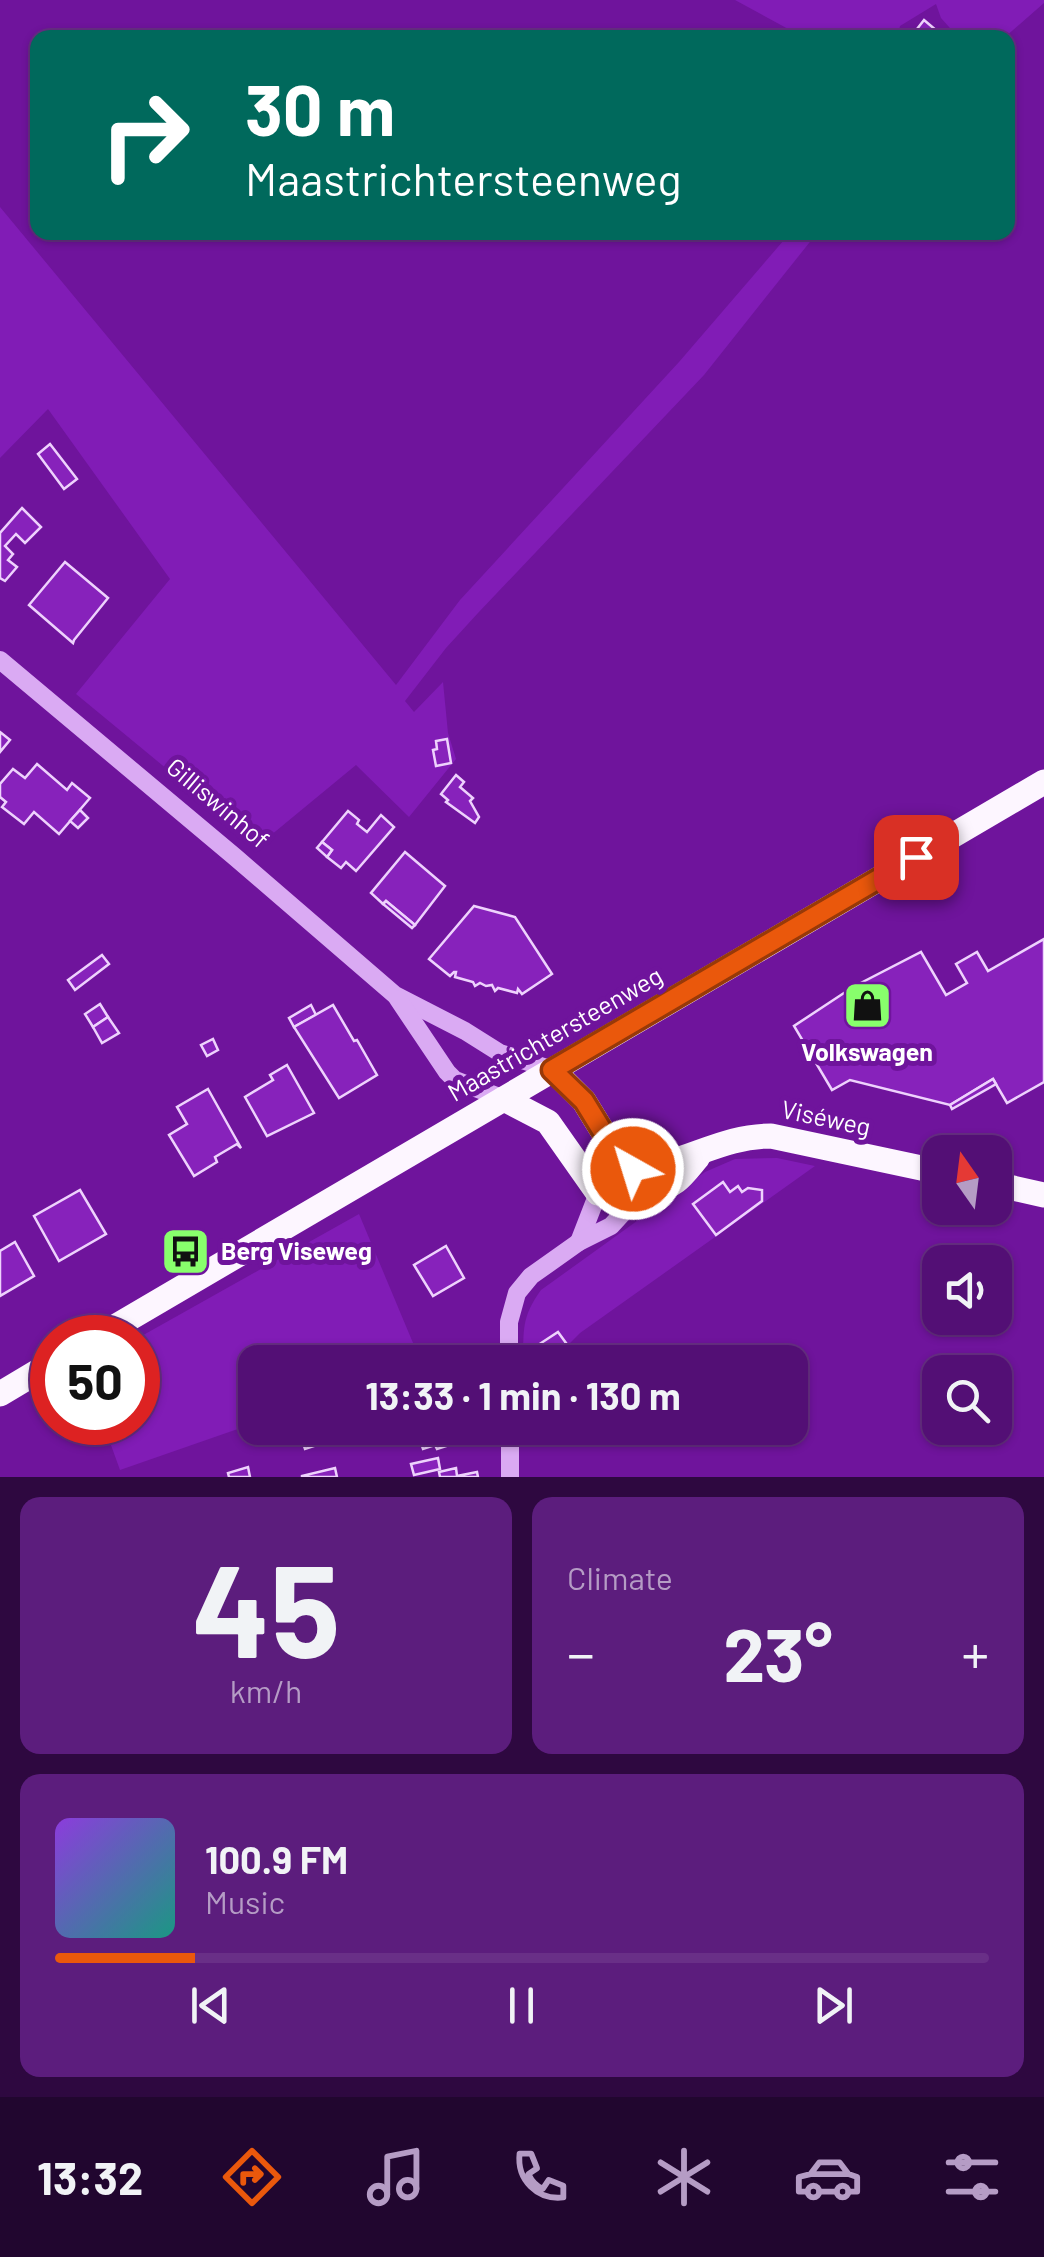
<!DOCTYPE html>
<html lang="en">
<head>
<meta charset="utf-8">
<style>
	:root { --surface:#530f75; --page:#5c1d7d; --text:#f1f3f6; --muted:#b59cc5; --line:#692f87; --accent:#ea580c }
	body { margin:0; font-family:Barlow,sans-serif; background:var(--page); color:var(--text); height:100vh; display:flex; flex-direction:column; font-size:38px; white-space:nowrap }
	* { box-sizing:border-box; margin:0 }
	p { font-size:32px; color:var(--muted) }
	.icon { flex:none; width:55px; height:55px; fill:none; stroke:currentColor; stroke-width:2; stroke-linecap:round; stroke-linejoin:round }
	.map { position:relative; height:1477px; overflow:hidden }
	.drawer { display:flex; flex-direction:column; gap:20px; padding:20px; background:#2e0840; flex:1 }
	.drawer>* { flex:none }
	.hud { position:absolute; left:30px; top:30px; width:985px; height:210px; border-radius:20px; box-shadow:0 2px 8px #0004,0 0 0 2px var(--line); background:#00695c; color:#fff; overflow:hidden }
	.needle { width:65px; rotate:346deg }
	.fabs { position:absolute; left:922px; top:1135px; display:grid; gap:20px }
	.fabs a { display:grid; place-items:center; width:90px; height:90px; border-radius:20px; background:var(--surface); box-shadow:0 2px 8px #0004,0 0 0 2px var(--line); font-size:50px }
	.speed { position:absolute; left:30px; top:1315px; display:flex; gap:20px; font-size:50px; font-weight:700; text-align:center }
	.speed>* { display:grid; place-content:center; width:130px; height:130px; border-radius:50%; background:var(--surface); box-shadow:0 2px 8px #0004,0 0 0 2px var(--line); line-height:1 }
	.speed .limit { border:15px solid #d22; background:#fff; color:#111 }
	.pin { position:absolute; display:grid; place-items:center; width:85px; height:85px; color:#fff; margin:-42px; border-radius:20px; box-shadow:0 5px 15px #0006 }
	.me { position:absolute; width:110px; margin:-55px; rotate:321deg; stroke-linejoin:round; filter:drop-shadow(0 0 8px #0008) }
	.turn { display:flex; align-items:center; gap:35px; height:210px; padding:0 50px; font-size:45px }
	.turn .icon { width:130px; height:130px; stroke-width:2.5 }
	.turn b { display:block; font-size:70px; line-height:85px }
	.big { font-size:75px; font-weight:700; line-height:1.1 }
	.drawer .tile { flex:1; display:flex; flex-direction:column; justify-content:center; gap:15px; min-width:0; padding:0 35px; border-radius:20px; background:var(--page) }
	.drawer .dial { align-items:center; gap:0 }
	.dial b { font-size:130px; line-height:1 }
	.song { display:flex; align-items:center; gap:30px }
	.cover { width:120px; height:120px; border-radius:15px; background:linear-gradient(135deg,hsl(270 70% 55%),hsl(170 70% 35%)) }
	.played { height:10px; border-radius:5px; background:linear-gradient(90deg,var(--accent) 15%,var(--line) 15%) }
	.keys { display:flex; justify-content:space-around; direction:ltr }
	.heat { display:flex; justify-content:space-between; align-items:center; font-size:55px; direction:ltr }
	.drawer .tiles { flex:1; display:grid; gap:20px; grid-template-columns:1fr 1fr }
	.tile:last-child { grid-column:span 2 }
	.trip { position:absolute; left:238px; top:1345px; width:570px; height:100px; border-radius:20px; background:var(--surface); box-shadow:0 2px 8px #0004,0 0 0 2px var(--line); font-weight:700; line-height:100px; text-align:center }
	.dock { display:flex; height:160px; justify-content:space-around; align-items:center; background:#21062f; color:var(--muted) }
	.dock .icon { width:70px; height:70px }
	.dock .current { color:var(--accent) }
	.dock b { font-size:45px; color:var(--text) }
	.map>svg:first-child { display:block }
	.green { fill:#811cb6 }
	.building { fill:#8722bb; stroke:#eed2fd; stroke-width:2.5 }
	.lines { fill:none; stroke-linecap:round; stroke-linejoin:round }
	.minor { stroke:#daaaf3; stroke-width:18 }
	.major { stroke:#fdf6ff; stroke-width:25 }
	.route-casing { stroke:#983908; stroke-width:25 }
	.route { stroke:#ea580c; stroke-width:18 }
	.labels { text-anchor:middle; stroke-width:10; stroke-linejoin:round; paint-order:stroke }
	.street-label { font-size:25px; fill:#fff; stroke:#6f149c }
	.poi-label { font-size:25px; font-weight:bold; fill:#fff; stroke:#6f149c }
</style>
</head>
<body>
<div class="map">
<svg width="1044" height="1477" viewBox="0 0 1044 1477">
	<rect width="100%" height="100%" fill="#6f149c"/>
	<g class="green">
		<path d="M735 0H1044V3L1005 37H958L941 18 936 4 900 26 897 37H803Z"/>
		<path d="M0 207 396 685 460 600 679 362 790 233H817L704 375 478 613 446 648 405 701 414 712 443 682 448 733 456 759 409 817 356 765 259 845 76 694 170 579 48 409 0 458Z"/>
		<path d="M777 1158 815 1166 580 1333 551 1362H523C524 1329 521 1318 541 1290L705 1172 735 1159Z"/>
		<path d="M359 1214 421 1362H255V1423L120 1470 103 1423 138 1422V1338Z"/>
	</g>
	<g class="building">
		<path d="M924 20 943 36 942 38H910Z"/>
		<path d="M50 444 77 479 64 489 38 454Z"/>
		<path d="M22 508 41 527 25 543 16 534 5 546 13 554 8 560 17 567 5 581 0 578V533Z"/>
		<path d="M65 562 108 598 74 640 73 643 29 605Z"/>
		<path d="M0 732 10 740 0 752Z"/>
		<path d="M447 739 451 763 436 766 433 750 437 749 436 741Z"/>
		<path d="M37 764 67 790 72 783 90 798 59 834 34 812 24 824 2 807 6 802 0 797V784L13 769 25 778Z"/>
		<path d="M456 775 464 782 460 787 473 798 470 801 479 817 475 823 446 802 448 800 441 794Z"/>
		<path d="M80 810 88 818 78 828 70 821Z"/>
		<path d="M348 811 359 820 357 824 367 832 381 815 394 827 356 871 346 862 341 868 327 857 332 850 322 842Z"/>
		<path d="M322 842 332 850 327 857 317 848Z"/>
		<path d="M405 852 445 886 415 925 386 901 383 904 371 893Z"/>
		<path d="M386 901 415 925 412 928 383 904Z"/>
		<path d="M474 906 515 917 552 974 522 994 518 989 517 993 498 988 495 991 492 985 486 986 480 983 475 986 473 982 455 977 456 972H454L450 976 429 959Z"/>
		<path d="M1044 939V1082L1007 1103 993 1079 950 1105 850 1080 832 1090 794 1026 853 987 921 952 946 995 967 983 956 964 977 952 988 971Z"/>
		<path d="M102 955 109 964 75 990 68 980Z"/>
		<path d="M100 1004 108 1017 93 1027 85 1014Z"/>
		<path d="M311 1005 316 1015 294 1027 289 1018Z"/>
		<path d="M333 1005 354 1041 357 1040 377 1075 339 1098 294 1027Z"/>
		<path d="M108 1017 119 1033 102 1043 93 1027Z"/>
		<path d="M213 1039 218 1050 207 1056 201 1045Z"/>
		<path d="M287 1065 314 1113 267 1136 245 1097 273 1080 270 1075Z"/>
		<path d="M993 1079 996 1084 952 1109 950 1105Z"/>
		<path d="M208 1089 241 1148 237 1144 215 1157 217 1162 194 1176 169 1135 187 1124 177 1107Z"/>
		<path d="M723 1182 730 1192 738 1186 742 1192 748 1188 762 1190V1201L716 1235 693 1204Z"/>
		<path d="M80 1190 106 1234 59 1261 34 1216Z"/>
		<path d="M15 1242 34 1276 0 1296V1251Z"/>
		<path d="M446 1246 464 1278 433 1296 414 1265Z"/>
		<path d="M558 1332 566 1343 546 1357 538 1345Z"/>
		<path d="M298 1428H369L305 1449Z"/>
		<path d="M424 1428H454L459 1442 437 1449 435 1445 423 1449 417 1431Z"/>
		<path d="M438 1458 440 1469 414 1475 411 1464Z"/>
		<path d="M248 1467 250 1477H229L228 1473Z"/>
		<path d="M335 1468 337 1477H302V1476Z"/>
		<path d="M456 1468 457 1476 477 1472 478 1477H440L439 1472Z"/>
	</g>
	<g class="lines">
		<g class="minor">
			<path d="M0 660 235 857 395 995 465 1031 500 1053 553 1070"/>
			<path d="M398 999 447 1072 455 1080 504 1099"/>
			<path d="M579 1242 598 1193"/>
			<path d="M509 1362V1322L517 1293 531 1276 579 1242 611 1226 622 1214 630 1184"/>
			<path d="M510 1428V1477"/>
		</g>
		<g class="major">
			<path d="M553 1070 584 1101 611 1145 633 1169C686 1165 719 1136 771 1136L940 1172"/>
			<path d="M504 1099 548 1122 598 1193C623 1195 654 1198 676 1181 684 1175 691 1165 698 1157"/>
			<path d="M995 1184 1044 1195"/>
			<path d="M96 1338 1044 782"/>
			<path d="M0 1394 52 1363"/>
		</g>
	</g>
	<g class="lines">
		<defs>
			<path id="route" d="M633 1169 611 1145 584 1101 552 1070 916 857"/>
		</defs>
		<use href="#route" class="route-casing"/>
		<use href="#route" class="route"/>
	</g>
	<defs>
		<symbol id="shop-square" viewBox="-11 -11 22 22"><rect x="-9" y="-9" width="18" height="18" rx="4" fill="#88ff6c" stroke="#6f149c"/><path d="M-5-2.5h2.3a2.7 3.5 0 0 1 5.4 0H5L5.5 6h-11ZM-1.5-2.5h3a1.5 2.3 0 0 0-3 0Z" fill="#111"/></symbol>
		<symbol id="bus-square" viewBox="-11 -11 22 22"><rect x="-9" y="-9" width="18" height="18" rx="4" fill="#88ff6c" stroke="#6f149c"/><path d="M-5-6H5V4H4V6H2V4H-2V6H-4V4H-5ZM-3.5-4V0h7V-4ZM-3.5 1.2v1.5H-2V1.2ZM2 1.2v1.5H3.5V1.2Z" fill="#111"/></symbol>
	</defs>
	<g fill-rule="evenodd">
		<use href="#shop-square" x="840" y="978" width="55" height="55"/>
		<use href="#bus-square" x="158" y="1224" width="55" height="55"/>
	</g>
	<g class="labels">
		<g class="street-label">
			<text transform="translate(218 803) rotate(40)" y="9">Gilliswinhof</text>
			<text transform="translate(555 1034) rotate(-30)" y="9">Maastrichtersteenweg</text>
			<text transform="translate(826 1118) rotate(12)" y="9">Viséweg</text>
		</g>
		<g class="poi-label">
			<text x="867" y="1061">Volkswagen</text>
			<text x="221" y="1260" text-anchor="start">Berg Viseweg</text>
		</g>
	</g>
</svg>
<div class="fabs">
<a><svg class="needle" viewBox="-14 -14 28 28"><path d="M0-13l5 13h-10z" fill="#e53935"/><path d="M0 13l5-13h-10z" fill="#b59cc5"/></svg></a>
<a><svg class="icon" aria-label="sound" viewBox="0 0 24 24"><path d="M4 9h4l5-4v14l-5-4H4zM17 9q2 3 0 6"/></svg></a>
<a><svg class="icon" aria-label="search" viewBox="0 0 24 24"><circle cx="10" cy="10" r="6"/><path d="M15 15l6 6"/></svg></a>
</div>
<div class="speed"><div class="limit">50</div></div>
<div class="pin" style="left:916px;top:857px;background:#d93025"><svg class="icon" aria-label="arrive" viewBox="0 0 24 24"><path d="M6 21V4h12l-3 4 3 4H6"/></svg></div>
<svg class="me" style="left:633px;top:1169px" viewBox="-20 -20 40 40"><circle r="17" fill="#ea580c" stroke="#fff" stroke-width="3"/><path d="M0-11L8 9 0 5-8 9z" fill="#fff"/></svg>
<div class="trip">13:33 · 1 min · 130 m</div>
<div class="hud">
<div class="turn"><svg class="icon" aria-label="right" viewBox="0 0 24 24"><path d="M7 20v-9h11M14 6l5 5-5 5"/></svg><div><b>30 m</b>Maastrichtersteenweg</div></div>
</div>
</div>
<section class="drawer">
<div class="tiles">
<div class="tile dial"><b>45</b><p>km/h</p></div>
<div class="tile"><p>Climate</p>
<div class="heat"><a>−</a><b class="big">23°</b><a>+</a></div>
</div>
<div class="tile">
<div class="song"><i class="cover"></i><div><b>100.9 FM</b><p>Music</p></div></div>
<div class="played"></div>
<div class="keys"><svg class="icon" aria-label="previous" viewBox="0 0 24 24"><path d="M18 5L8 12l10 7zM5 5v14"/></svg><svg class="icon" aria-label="pause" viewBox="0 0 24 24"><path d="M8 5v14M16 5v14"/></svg><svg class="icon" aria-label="next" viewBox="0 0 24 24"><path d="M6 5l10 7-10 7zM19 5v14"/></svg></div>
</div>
</div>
</section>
<nav class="dock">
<b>13:32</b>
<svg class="icon current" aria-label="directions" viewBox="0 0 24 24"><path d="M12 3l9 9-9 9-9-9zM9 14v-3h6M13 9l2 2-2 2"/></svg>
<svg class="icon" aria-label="music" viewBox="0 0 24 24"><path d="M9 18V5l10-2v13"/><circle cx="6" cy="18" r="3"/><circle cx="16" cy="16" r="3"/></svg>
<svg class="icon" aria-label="phone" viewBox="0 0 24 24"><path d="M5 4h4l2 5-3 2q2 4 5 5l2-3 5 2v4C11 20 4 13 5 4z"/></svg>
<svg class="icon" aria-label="climate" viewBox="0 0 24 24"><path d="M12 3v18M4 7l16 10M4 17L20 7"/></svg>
<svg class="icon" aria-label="car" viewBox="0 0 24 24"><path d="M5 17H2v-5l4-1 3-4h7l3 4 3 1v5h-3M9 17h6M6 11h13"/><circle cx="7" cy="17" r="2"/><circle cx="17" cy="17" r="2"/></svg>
<svg class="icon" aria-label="filters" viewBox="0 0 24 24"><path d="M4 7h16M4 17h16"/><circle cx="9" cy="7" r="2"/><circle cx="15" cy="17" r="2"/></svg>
</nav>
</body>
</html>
